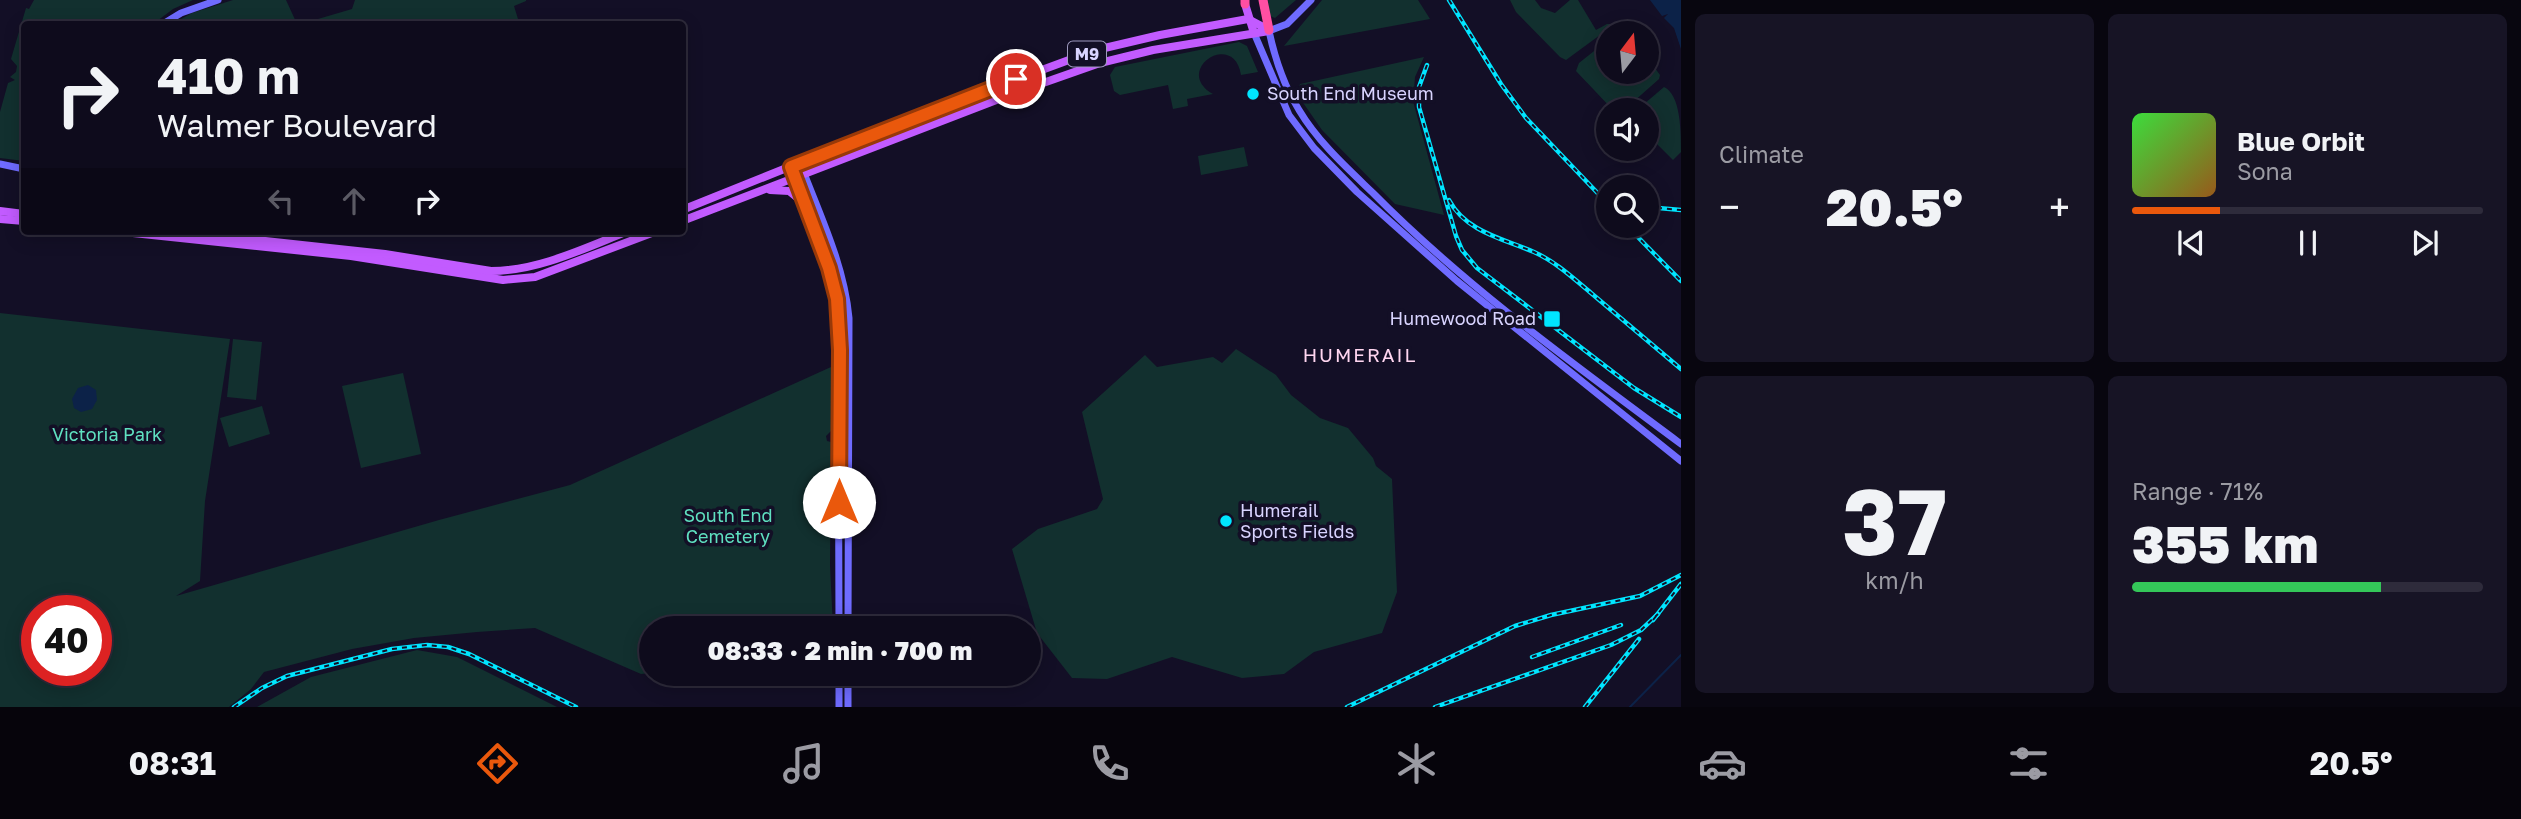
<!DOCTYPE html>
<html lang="en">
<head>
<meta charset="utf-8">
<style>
	:root { --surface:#0e0b1c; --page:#171425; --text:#f1f3f6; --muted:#9b9ba3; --line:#2e2b3b; --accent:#ea580c }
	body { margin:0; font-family:"Golos Text",sans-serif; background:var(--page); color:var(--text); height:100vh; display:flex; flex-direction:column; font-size:26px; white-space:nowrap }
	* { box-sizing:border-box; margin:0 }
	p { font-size:23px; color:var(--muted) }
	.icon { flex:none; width:38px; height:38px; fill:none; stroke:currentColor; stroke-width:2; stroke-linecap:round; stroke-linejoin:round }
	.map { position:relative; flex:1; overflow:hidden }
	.panel { display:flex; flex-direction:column; gap:14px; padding:14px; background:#08060f; width:840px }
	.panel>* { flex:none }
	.hud { position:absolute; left:21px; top:21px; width:665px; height:214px; border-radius:7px; box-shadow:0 4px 18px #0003,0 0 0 2px var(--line); background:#0e0b1c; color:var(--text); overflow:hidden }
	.needle { width:46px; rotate:16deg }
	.fabs { position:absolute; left:1596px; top:21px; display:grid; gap:14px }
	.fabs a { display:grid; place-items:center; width:63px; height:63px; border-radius:50%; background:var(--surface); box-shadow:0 4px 18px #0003,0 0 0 2px var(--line); font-size:35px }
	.speed { position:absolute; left:21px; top:595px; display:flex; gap:14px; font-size:35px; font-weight:700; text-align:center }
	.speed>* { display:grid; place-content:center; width:91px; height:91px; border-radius:50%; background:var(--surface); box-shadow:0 4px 18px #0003,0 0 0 2px var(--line); line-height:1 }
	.speed .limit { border:10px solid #d22; background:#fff; color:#111 }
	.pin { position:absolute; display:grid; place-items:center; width:60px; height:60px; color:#fff; margin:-30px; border:4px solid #fff; border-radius:50%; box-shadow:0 2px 7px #0007 }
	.me { position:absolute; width:77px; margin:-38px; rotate:0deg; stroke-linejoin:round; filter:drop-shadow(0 0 5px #0008) }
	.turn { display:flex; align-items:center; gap:24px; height:147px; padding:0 21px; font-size:32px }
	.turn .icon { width:91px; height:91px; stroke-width:2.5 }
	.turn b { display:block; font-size:49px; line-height:60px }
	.lanes { display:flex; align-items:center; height:66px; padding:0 21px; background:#0003; justify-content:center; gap:35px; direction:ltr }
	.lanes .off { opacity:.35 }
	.big { font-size:52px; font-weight:800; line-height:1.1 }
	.panel .card { flex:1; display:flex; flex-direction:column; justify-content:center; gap:10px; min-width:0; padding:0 24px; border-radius:10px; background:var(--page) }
	.panel .dial { align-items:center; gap:0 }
	.dial b { font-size:91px; line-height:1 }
	.song { display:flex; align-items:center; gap:21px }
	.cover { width:84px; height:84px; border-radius:10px; background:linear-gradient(135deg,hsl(120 70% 55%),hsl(30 70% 35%)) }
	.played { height:7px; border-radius:4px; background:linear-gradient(90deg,var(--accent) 25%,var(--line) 25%) }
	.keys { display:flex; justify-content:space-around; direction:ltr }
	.heat { display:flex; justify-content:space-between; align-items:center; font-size:38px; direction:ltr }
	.charge { height:10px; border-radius:5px; background:linear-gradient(90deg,#34c759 71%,var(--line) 0) }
	.panel .tiles { flex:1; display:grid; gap:14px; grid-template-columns:repeat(2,1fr) }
	.trip { position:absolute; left:639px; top:616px; width:402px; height:70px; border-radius:35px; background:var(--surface); box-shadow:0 4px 18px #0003,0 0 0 2px var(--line); font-weight:800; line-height:70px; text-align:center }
	.dock { display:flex; height:112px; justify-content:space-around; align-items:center; background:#06040b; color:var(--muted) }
	.dock .icon { width:49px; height:49px }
	.dock .active { color:var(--accent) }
	.dock b { font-size:32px; color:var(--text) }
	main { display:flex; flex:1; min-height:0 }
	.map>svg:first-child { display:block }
	.green { fill:#12302f; fill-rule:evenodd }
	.water { fill:#0c2248 }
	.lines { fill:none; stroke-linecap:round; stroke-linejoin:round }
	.stream { stroke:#0c2248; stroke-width:2 }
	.secondary { stroke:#6f6bff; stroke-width:7 }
	.primary { stroke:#c25bff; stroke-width:8 }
	.highway { stroke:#ff4fa3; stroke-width:9 }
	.rail-casing { stroke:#00e5ff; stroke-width:4.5 }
	.rail { stroke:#130f26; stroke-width:2; stroke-dasharray:5; stroke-linecap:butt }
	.route-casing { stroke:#983908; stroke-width:18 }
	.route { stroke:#ea580c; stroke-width:12 }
	.poi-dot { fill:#00e5ff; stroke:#130f26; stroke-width:2.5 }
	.labels { text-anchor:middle; stroke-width:7; stroke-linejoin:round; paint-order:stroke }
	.shield { fill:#130f26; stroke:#9e99be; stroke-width:2 }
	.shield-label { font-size:16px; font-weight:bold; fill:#d9d4ff }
	.poi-label { font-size:18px; fill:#d9d4ff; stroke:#130f26; text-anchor:start }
	.park-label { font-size:18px; fill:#5fe0c0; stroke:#130f26 }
	.neighbourhood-label { font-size:19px; letter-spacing:2px; fill:#ffd6f0; stroke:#130f26 }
</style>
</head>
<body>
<main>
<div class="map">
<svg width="1681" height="707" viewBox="0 0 1681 707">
	<rect width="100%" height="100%" fill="#130f26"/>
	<g class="green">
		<path d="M34 0H193L173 9 153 24H24V161L0 158V112L8 83 15 80 10 77 16 72 17 66 11 59 26 8 29 9Z"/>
		<path d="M233 0H286L297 24H172L192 13Z"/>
		<path d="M355 0H526V1L514 6 518 19 485 24H301L352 9Z"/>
		<path d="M1268 0H1296L1275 18 1270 16Z"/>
		<path d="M1322 0H1418L1430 19 1284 46Z"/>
		<path d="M1510 0H1535L1541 8 1555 13 1570 0H1578L1596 30 1607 24H1615L1566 60 1560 57 1516 12Z"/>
		<path d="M1608 40V72H1647V57L1660 75 1659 79 1624 110H1613L1576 71 1579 63Z"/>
		<path d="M1239 42 1247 46 1258 72 1241 75C1234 29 1172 70 1213 94L1187 99 1188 106 1173 109 1168 85 1120 95 1114 91 1110 75 1115 67Z"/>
		<path d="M1424 57 1415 77 1413 101 1444 215 1395 204 1322 130 1297 94 1300 84Z"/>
		<path d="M1664 87C1681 95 1681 132 1681 152L1673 160 1647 134V110H1637Z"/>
		<path d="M1244 147 1248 166 1201 175 1198 156Z"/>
		<path d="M0 313 230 339 205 501 200 581 176 596 439 520 570 485 831 367V431L826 436 827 441 831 442 830 565 833 628H651V673L641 674 535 628 477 632 414 638 352 649 264 672 251 689 229 707H0ZM37 611H96V670H37Z"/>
		<path d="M233 339 262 342 256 400 227 397Z"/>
		<path d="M1236 349 1276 375 1291 395 1320 418 1348 428 1373 458 1376 466 1392 479 1397 592 1382 633 1314 652 1284 674 1242 678 1172 657 1107 679 1072 678 1037 633 1012 549 1038 529 1097 509 1103 499 1082 412 1145 355 1157 367 1213 357 1222 363Z"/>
		<path d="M403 373 421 454 361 468 342 386Z"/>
		<path d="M262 406 270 434 229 447 220 418Z"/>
		<path d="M417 650 457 657 557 707H257L311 677Z"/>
	</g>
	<g class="water">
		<path d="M1650 0H1681V49L1674 28 1664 18 1668 14 1662 16Z"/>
		<path d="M88 385 96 390 97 400 92 409 81 412 74 408 72 399 78 388Z"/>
	</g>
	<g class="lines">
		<path class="stream" d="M1630 707 1681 655"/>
		<g class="secondary">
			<path d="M1311 0 1287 24 1269 31C1275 59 1284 86 1299 110 1318 142 1347 168 1373 193 1466 287 1575 365 1681 444"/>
			<path d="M163 24 181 13 218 0"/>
			<path d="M1254 33 1289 115 1314 148 1357 192 1457 281 1681 461"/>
			<path d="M800 163C819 213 844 264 849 318L848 628"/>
			<path d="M0 164 24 169"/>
			<path d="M791 167 829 268 838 309 839 628"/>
			<path d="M839 707V674"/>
			<path d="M848 707V674"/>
		</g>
		<g class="primary">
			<path d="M1245 4 1254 33"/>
			<path d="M770 190 789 191 804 203"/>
			<path d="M682 210 906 120 1096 50 1160 35 1248 19 1269 30V31L1153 50 1100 63 1012 94 682 221"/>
			<path d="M0 211 24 214"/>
			<path d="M0 219 24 221"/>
			<path d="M114 231 351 256 503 280 535 277 657 231"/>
			<path d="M172 231 385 254 491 271C538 271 585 248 628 231"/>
		</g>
		<g class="highway">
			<path d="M1245 0V4"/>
			<path d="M1263 0 1269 30"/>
		</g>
		<defs>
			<g id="rail">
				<path d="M1449 0 1501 84 1526 118 1608 204"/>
				<path d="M1427 65 1419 87V107L1456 236 1462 250 1477 268 1634 388 1681 417"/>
				<path d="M1449 200C1466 232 1504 239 1534 252 1556 262 1573 278 1591 293 1621 318 1651 344 1681 369"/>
				<path d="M1647 207 1681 210"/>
				<path d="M1627 226 1681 281"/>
				<path d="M1653 620 1681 584"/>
				<path d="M1532 657 1621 625"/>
				<path d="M234 707 262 688 287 676 392 649 427 645 448 647 469 654 576 707"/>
				<path d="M1347 707 1515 626 1551 615 1640 596 1681 575"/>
				<path d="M1435 707 1611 645 1641 630 1658 614"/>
				<path d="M1585 707 1639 639"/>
			</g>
		</defs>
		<use href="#rail" class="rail-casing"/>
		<use href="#rail" class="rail"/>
	</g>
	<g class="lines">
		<defs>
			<path id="route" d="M839 502 840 350 837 299 829 268 791 167 1016 79"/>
		</defs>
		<use href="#route" class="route-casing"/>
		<use href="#route" class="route"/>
	</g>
	<g class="poi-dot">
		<circle cx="1253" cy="94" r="7"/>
		<rect x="1543" y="310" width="18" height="18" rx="3.5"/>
		<circle cx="1226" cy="521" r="7"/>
	</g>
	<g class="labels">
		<rect class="shield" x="1068" y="41.5" width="38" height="25" rx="5"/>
		<g class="shield-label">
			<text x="1087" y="60">M9</text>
		</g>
		<g class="poi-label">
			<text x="1267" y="100">South End Museum</text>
			<text x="1536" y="325" text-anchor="end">Humewood Road</text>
			<text x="1240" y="517">Humerail<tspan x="1240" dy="21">Sports Fields</tspan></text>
		</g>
		<g class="park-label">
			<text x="107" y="441">Victoria Park</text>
			<text x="728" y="522">South End<tspan x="728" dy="21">Cemetery</tspan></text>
		</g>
		<g class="neighbourhood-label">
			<text x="1360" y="362">HUMERAIL</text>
		</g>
	</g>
</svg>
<div class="fabs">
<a><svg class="needle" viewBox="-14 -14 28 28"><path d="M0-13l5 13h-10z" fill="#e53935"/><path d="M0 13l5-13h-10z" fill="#9b9ba3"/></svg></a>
<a><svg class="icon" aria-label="sound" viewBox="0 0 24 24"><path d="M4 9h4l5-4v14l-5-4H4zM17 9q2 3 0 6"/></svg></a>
<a><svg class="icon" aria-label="search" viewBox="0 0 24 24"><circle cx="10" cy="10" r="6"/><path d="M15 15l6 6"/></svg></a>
</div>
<div class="speed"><div class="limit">40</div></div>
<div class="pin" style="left:1016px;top:79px;background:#d93025"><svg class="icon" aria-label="arrive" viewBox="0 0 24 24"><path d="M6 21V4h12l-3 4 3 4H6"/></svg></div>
<svg class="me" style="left:839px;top:502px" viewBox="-20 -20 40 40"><circle r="19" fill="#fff"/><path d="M0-13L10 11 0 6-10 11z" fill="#ea580c"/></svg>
<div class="trip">08:33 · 2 min · 700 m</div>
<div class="hud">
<div class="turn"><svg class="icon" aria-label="right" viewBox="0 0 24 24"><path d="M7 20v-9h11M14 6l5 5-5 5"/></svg><div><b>410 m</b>Walmer Boulevard</div></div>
<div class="lanes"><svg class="icon off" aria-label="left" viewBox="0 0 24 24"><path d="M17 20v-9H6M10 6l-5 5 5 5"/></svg><svg class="icon off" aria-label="ahead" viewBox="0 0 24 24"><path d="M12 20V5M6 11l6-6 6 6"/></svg><svg class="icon" aria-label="right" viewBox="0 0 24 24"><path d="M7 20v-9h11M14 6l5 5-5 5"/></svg></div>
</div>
</div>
<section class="panel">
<div class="tiles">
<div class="card"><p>Climate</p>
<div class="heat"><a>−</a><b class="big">20.5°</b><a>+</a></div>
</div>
<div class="card">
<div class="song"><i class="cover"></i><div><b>Blue Orbit</b><p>Sona</p></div></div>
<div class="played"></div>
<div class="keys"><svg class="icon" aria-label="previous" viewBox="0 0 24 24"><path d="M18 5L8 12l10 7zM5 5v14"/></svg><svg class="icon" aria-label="pause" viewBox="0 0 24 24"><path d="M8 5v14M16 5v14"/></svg><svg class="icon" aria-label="next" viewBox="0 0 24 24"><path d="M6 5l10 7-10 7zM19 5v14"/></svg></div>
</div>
<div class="card dial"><b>37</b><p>km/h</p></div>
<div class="card"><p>Range · 71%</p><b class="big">355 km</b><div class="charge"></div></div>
</div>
</section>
</main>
<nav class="dock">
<b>08:31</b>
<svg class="icon active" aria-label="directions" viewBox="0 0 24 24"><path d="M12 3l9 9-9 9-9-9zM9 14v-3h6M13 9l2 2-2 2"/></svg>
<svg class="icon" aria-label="music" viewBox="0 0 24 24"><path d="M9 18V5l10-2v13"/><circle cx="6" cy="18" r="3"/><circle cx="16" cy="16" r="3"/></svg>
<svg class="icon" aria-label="phone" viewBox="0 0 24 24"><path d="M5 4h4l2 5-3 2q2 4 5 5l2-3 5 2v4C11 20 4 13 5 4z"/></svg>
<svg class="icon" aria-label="climate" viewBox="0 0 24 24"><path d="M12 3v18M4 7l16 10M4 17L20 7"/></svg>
<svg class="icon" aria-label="car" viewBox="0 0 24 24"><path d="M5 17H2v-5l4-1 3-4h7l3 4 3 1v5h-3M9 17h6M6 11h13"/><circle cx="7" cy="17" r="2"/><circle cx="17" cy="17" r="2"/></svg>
<svg class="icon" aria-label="filters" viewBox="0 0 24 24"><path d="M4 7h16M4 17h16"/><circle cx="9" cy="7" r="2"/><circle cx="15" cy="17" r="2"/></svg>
<b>20.5°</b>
</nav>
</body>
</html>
